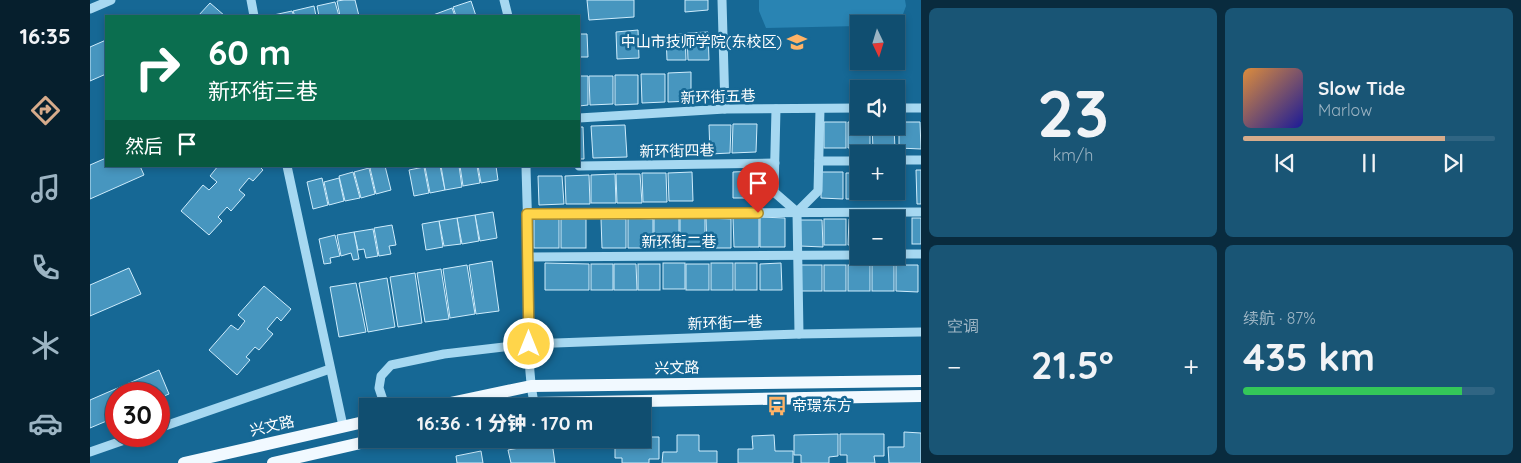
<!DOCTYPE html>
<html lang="zh">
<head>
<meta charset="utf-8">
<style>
	:root { --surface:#104e70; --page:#195575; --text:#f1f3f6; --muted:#9cb4c3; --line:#306583; --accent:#d6ab8b }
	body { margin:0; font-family:Quicksand,"Noto Sans SC",sans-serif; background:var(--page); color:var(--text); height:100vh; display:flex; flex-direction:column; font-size:19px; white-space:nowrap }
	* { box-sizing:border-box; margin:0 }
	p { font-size:16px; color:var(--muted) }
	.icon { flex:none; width:28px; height:28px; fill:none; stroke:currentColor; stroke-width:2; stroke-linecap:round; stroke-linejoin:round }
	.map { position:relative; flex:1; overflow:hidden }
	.side { display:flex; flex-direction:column; gap:8px; padding:8px; background:#092b3e; width:600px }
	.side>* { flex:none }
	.hud { position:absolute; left:15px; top:15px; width:475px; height:152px; border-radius:0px; box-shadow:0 2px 8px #0003,0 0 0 1px var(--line); background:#0b6e4f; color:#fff; overflow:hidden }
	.needle { width:32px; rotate:176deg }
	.controls { position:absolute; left:760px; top:15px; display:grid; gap:10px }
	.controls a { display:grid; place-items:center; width:55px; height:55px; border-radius:0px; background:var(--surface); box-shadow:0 2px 8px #0003,0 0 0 1px var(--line); font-size:25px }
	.speed { position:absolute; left:15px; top:382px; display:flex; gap:10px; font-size:25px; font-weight:700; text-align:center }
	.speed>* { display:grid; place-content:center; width:65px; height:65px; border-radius:50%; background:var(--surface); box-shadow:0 2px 8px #0003,0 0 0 1px var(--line); line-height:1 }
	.speed .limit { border:8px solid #d22; background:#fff; color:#111 }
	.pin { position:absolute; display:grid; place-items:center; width:42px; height:42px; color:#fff; margin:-51px -21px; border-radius:50% 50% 50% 0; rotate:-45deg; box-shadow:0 0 5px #0007 }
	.pin .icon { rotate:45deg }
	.me { position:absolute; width:55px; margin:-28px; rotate:0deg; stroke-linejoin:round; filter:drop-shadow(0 0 4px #0008) }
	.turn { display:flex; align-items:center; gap:18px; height:105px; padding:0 20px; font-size:22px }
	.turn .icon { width:65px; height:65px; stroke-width:2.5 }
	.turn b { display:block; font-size:35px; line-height:42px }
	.then { display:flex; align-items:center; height:48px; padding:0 20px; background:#0003; gap:10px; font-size:19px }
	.big { font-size:38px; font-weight:800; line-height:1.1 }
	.side .widget { flex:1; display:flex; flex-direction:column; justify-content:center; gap:8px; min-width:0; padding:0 18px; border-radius:8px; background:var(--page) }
	.side .dial { align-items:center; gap:0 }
	.dial b { font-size:65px; line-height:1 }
	.song { display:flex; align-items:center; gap:15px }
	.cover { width:60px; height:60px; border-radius:8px; background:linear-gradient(135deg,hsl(30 70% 55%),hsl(240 70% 35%)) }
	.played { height:5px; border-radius:2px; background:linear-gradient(90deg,var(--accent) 80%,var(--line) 80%) }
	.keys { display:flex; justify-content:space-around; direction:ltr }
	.heat { display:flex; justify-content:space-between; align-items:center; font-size:28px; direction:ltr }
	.charge { height:8px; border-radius:4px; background:linear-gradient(90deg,#34c759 87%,var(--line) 0) }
	.side .tiles { flex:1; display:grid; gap:8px; grid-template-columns:repeat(2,1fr) }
	.trip { position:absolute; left:269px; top:398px; width:292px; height:50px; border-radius:0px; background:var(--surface); box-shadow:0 2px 8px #0003,0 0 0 1px var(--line); font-weight:800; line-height:50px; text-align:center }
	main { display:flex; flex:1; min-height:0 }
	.dock { display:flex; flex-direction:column; width:90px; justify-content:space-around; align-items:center; background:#061f2d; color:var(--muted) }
	.dock .icon { width:35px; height:35px }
	.dock .on { color:var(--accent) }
	.dock b { font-size:22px; color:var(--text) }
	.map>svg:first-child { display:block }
	.green { fill:#2984b3 }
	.building { fill:#4796bf; stroke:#ceecfc }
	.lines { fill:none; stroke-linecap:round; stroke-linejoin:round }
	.minor { stroke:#a6d8f1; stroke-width:9 }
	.major { stroke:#f1f9ff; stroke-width:12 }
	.route-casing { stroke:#a68a30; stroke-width:12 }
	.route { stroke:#ffd54a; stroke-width:9 }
	.labels { text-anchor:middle; stroke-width:5; stroke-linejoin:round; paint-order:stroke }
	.poi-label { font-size:15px; fill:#fff; stroke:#166895; text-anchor:end }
	.street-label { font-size:15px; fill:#fff; stroke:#166895 }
</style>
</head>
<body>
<main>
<nav class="dock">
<b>16:35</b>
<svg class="icon on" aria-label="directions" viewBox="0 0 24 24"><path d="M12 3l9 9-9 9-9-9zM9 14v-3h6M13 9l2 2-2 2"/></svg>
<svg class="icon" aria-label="music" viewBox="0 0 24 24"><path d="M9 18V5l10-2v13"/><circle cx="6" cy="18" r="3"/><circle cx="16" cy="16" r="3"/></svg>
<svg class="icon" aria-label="phone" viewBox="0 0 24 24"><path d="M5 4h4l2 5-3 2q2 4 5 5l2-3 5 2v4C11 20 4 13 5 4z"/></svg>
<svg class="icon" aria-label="climate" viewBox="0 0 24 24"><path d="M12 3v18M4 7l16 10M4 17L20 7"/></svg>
<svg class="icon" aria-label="car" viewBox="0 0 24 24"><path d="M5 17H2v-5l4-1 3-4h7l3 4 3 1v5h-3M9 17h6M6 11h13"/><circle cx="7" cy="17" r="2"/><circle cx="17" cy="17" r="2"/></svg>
</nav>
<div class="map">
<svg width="831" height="463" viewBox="0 0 831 463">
	<rect width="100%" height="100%" fill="#166895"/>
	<path class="green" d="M669 0H815L816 6 809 25 769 24V26L676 28 669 11Z"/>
	<g class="building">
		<path d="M254 0H265L269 16H250L247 1Z"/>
		<path d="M497 0H544V17L499 20Z"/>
		<path d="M595 0H618V10L595 12Z"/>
		<path d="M381 1 386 16H366L363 7Z"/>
		<path d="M245 2 249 16H229L227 6Z"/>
		<path d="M120 3 135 16H108Z"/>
		<path d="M224 6 226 16H205L203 11Z"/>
		<path d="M362 8 365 16H343V15Z"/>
		<path d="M202 11 204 16H179Z"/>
		<path d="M548 30 549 58 527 59 526 32Z"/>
		<path d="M618 32 619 60H598L597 33Z"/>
		<path d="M489 34H497L498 57H489Z"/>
		<path d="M595 34 596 60H577L576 35Z"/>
		<path d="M16 40V74L0 81V47Z"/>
		<path d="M601 72V101L578 102V73Z"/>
		<path d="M551 74H575V102L552 103Z"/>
		<path d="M525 75H548V104L525 105Z"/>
		<path d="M489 76H498V105L489 106Z"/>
		<path d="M499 76H523V104L500 105Z"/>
		<rect x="734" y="122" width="22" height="26"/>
		<path d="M758 122H769V126H780V148H758Z"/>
		<path d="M809 122H830L831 149 809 148Z"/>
		<path d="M643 124H667L666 152 642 153Z"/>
		<path d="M535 125 537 157 503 158 501 126Z"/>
		<path d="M619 125H641L640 153 620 154Z"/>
		<path d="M782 126H804L805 149H783Z"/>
		<path d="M489 127H493L494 159H489Z"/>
		<path d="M16 158V166H50L54 175 0 199V165Z"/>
		<path d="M128 166H169L173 170 163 181 159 178 149 190 155 195 141 211 137 207 128 217 132 221 119 235 91 211 113 185 119 190 127 182 120 176Z"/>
		<path d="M287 166H295L301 190 286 194 280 168Z"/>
		<path d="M350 166 355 190 340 193 335 167Z"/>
		<path d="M351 166H369L372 187 355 190Z"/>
		<path d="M370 166H387L390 183 373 186Z"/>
		<path d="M388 166H406L408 180 391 183Z"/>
		<path d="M334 167 339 193 324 196 319 170Z"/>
		<path d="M279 168 285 194 271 198 264 172Z"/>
		<path d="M826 170H831V204H827Z"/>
		<path d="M666 171 667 198H643V172Z"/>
		<path d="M263 172 270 198 255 201 249 176Z"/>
		<path d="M602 172 603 201H579L578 173Z"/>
		<path d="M731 172H753V199L731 198Z"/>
		<path d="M552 173H576L577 202H553Z"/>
		<path d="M756 173H769V191H778V199H756Z"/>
		<path d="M525 174 526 203H501V175Z"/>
		<path d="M526 174H550L552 203H527Z"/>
		<path d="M499 175 500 204H476L475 176Z"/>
		<path d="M448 176H472L474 204 449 205Z"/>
		<path d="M232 178 238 205 223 209 217 182Z"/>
		<path d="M249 178 254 201 239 205 234 182Z"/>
		<rect x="782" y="191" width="22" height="8"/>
		<path d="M403 212 407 238 390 241 385 215Z"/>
		<path d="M385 215 389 241 372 244 367 218Z"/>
		<path d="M670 217 695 218V247H670Z"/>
		<path d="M367 218 371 244 354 246 349 221Z"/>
		<path d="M538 218 563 219V248H538Z"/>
		<path d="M564 218H589V247L564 248Z"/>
		<rect x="590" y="218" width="25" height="30"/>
		<path d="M616 218 641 219V248H617Z"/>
		<path d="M643 218H669V247H644Z"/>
		<rect x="822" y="218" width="9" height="26"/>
		<rect x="444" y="219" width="25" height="29"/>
		<rect x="471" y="219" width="25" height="29"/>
		<path d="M511 219H536V248H512Z"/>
		<rect x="734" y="219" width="22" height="26"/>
		<path d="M759 219H769V245H758Z"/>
		<path d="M710 220H732L733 247 710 246Z"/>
		<path d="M349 221 353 247 336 250 332 224Z"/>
		<path d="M302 225 306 245 299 246 301 254 289 256 284 228Z"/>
		<path d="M283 229 288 256 276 258 274 249 268 250 264 232Z"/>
		<path d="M264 232 269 259 263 260 261 253 251 256 247 235Z"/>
		<path d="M245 235 250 256 240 258 241 263 234 264 229 239Z"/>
		<path d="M402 261 409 311 386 314 379 265Z"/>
		<path d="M455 263 499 264V290H455Z"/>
		<rect x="573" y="263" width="22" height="26"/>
		<rect x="621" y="263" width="22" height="27"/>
		<rect x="645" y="263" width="22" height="27"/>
		<path d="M691 263 692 290H670V264Z"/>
		<rect x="501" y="264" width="22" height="26"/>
		<path d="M524 264H546L547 290H524Z"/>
		<rect x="548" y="264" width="22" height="26"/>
		<rect x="596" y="264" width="23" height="26"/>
		<path d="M377 265 385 314 360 318 353 269Z"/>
		<rect x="710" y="265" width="22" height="26"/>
		<rect x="734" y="265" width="22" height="26"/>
		<rect x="758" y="265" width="22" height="26"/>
		<rect x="782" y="265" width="22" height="26"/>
		<path d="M806 265H828V292L806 291Z"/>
		<path d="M39 268 51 294 0 316V285Z"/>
		<path d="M351 269 359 319 335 322 327 273Z"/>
		<path d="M325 273 332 323 308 327 300 277Z"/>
		<path d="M297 278 305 327 278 332 269 283Z"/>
		<path d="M266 283 276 332 249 337 240 287Z"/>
		<path d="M174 286 201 309 191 321 187 317 177 329 183 334 169 350 165 347 156 357 160 360 147 375 119 350 141 325 148 330 155 321 148 315Z"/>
		<path d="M69 370 79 394 69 398V394H26V417L0 428V400Z"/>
		<path d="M814 432 831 433V463H799L798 447H814Z"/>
		<path d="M748 434V456L739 457V463H711V455H704V435Z"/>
		<path d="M750 434H794V456H784L785 463H757V455H750Z"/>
		<path d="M587 435H609V451H627V463H572L573 452H587Z"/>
		<path d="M684 435 685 451H703V463H648V449H663L662 436Z"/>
		<path d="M552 437H569V459H559V463H532V458H525V439H552Z"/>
		<path d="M462 442 465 463H421L418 450Z"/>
		<path d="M391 451 393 463H367L366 456Z"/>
	</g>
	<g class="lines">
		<g class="minor">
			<path d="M161 0 164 16"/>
			<path d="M414 0 418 16"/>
			<path d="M632 0 635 109"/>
			<path d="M0 9 21 0"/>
			<path d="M806 108H831"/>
			<path d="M686 109 684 192 707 212"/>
			<path d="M489 118 635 109 769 108"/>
			<path d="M806 160H831"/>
			<path d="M729 161H769"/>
			<path d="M197 166 253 426"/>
			<path d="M436 166C437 208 439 250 439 292 439 329 437 367 444 403"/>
			<path d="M489 166 685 163"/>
			<path d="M437 214 831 212"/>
			<path d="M806 254H831"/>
			<path d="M439 257 769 255"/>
			<path d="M709 334 707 212 728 191 730 109"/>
			<path d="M295 406 289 388 291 376 301 365 354 354 439 344 709 334 831 332"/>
			<path d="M69 428 240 369"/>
			<path d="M0 452 46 436"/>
		</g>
		<g class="major">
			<path d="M346 406 441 386 831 381"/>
			<path d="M429 406 444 403 831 396"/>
			<path d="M94 463 278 421"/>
			<path d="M183 463 288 439"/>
		</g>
	</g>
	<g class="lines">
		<defs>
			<path id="route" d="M439 344 437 214 668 213"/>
		</defs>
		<use href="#route" class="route-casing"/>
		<use href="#route" class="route"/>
	</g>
	<defs>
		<symbol id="university-bare" viewBox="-9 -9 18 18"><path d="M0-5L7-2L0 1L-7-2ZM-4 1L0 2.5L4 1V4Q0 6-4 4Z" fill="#ffb367" stroke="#166895" stroke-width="2.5" paint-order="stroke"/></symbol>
		<symbol id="bus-bare" viewBox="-9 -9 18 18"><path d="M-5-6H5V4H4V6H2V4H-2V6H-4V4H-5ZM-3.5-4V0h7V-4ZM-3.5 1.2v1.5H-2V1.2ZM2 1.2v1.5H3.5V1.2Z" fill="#ffb367" stroke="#166895" stroke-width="2.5" paint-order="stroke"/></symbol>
	</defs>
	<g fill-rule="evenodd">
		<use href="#university-bare" x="693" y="28" width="28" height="28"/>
		<use href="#bus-bare" x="673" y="392" width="28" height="28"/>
	</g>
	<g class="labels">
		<g class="poi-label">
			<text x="692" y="47">中山市技师学院(东校区)</text>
			<text x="702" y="411" text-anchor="start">帝璟东方</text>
		</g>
		<g class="street-label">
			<text transform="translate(628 97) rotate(-2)" y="5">新环街五巷</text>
			<text transform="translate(587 151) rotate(-1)" y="5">新环街四巷</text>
			<text x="589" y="247">新环街二巷</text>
			<text transform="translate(635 323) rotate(-2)" y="5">新环街一巷</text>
			<text transform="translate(587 368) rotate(-1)" y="5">兴文路</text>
			<text transform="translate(182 426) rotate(-13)" y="5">兴文路</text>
		</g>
	</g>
</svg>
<div class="controls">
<a><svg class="needle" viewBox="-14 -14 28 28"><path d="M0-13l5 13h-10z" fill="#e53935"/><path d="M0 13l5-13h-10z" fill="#9cb4c3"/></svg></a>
<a><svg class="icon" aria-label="sound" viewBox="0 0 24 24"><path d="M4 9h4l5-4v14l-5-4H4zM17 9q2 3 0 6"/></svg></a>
<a>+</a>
<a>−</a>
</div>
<div class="speed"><div class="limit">30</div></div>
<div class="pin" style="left:668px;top:213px;background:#d93025"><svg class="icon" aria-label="arrive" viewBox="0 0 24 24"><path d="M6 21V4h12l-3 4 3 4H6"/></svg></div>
<svg class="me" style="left:439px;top:344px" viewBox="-20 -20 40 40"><circle r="17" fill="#ffd54a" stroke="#fff" stroke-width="3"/><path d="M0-11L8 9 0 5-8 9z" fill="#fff"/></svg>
<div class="trip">16:36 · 1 分钟 · 170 m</div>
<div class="hud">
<div class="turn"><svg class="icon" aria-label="right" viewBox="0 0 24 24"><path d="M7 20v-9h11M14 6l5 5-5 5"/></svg><div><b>60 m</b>新环街三巷</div></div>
<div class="then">然后<svg class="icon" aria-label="arrive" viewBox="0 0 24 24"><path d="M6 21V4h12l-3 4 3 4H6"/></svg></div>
</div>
</div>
<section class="side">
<div class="tiles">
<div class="widget dial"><b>23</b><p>km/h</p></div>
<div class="widget">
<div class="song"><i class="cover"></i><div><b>Slow Tide</b><p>Marlow</p></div></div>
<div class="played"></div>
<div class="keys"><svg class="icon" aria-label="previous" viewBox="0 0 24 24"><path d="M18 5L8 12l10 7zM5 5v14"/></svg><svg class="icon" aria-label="pause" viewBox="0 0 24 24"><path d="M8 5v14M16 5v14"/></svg><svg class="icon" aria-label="next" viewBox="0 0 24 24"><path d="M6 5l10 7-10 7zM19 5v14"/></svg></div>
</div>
<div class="widget"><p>空调</p>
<div class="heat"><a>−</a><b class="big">21.5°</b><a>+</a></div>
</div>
<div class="widget"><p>续航 · 87%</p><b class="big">435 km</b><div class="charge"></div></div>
</div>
</section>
</main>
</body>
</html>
